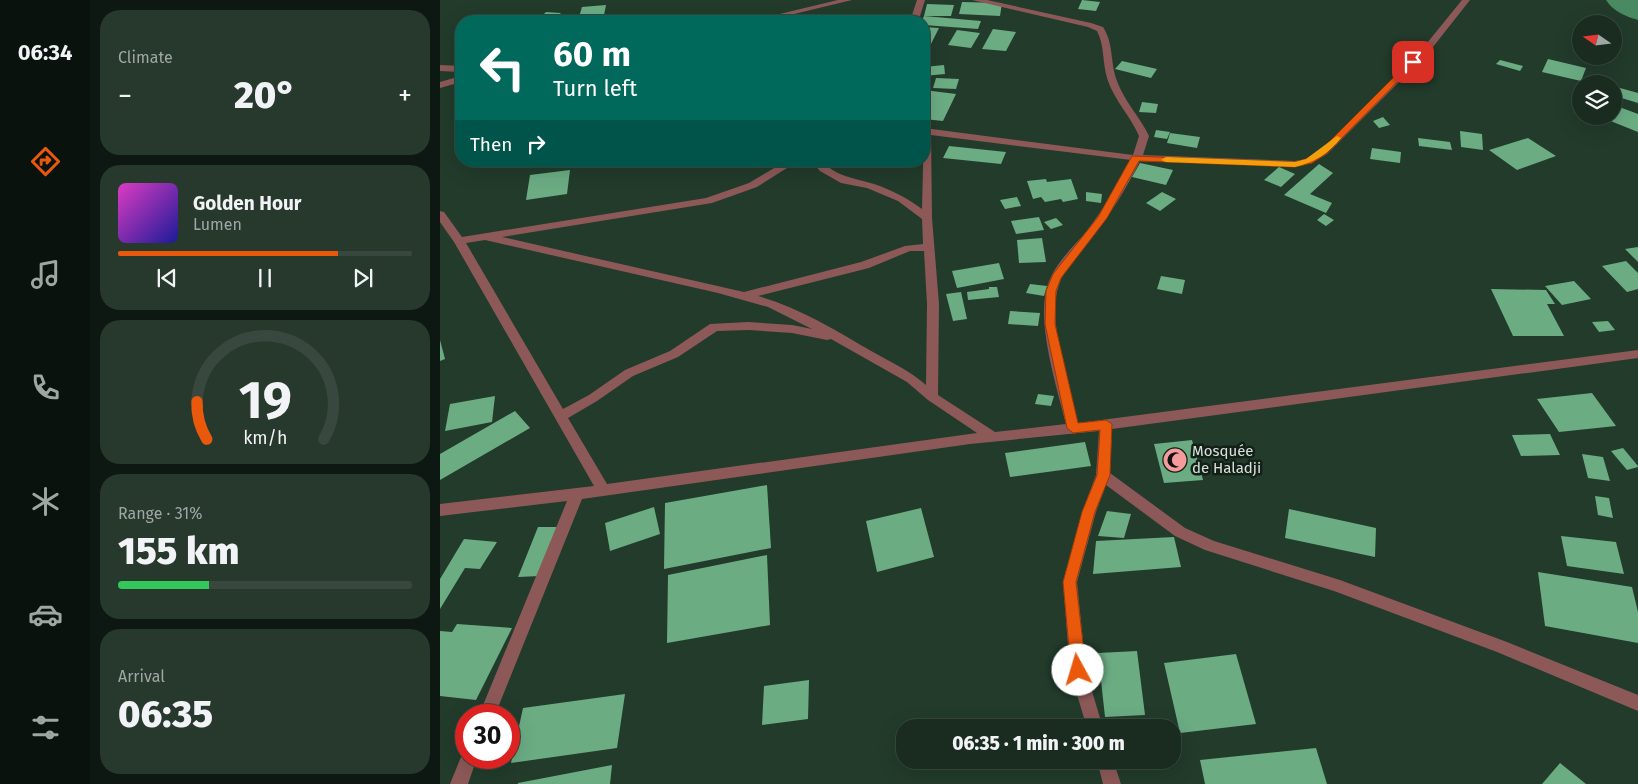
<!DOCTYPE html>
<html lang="en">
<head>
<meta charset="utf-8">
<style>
	:root { --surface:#1a2c20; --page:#27382d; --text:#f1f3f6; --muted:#9fa7a5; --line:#38483e; --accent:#ea580c }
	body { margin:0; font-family:"Fira Sans",sans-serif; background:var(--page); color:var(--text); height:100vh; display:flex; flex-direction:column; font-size:19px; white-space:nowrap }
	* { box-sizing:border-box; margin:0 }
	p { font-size:16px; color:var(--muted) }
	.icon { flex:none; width:28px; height:28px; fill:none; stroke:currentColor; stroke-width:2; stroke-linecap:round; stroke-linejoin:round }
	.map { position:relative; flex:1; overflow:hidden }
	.drawer { display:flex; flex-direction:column; gap:10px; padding:10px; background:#0e1812; width:350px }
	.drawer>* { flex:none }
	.banner { position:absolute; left:15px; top:15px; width:475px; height:152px; border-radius:20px; box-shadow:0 5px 20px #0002,0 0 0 1px var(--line); background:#00695c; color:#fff; overflow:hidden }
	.needle { width:32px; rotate:284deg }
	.buttons { position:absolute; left:1132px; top:15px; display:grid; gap:10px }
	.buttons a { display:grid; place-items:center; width:50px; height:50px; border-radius:50%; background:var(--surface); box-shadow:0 5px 20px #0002,0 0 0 1px var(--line); font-size:25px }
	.speed { position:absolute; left:15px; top:704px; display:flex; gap:10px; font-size:25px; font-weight:700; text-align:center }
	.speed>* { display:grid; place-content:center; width:65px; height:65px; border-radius:50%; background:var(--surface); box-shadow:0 5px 20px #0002,0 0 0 1px var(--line); line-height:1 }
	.speed .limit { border:8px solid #d22; background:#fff; color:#111 }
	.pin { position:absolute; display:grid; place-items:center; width:42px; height:42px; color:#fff; margin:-21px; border-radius:10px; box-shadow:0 2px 8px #0006 }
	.me { position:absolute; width:55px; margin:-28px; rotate:354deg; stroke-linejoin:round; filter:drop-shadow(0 0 4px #0008) }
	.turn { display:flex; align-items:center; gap:18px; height:105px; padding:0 15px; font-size:22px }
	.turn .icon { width:65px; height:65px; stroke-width:2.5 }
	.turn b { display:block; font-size:35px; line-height:42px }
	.then { display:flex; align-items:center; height:48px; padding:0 15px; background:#0003; gap:10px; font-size:19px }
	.big { font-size:38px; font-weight:800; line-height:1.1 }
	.drawer .tile { flex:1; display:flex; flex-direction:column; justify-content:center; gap:8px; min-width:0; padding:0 18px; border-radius:20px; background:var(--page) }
	.drawer .dial { align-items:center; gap:0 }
	.dial svg { height:130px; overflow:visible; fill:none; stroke:var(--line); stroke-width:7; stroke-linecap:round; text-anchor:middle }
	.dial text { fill:var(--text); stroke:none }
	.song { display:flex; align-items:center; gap:15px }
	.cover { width:60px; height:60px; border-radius:8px; background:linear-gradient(135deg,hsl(310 70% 55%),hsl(240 70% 35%)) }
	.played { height:5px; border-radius:2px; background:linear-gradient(90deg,var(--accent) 75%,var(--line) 75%) }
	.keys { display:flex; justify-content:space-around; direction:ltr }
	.heat { display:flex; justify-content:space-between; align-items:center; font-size:28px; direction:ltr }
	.charge { height:8px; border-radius:4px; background:linear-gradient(90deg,#34c759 31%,var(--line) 0) }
	.trip { position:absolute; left:456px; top:719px; width:285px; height:50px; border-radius:20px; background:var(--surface); box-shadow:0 5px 20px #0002,0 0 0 1px var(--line); font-weight:800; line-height:50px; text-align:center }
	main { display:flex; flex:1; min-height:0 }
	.menu { display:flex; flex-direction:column; width:90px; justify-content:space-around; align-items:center; background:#0a120d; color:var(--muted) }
	.menu .icon { width:35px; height:35px }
	.menu .current { color:var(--accent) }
	.menu b { font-size:22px; color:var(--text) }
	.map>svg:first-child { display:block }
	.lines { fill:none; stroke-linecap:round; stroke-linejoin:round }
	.river { fill:#498a63; fill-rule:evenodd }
	.building { fill:#6bac83 }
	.minor { fill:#8c5958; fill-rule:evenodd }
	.route { fill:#ea580c; stroke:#983908 }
	.slow { fill:#f59e0b }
	.labels { text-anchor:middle; stroke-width:5; stroke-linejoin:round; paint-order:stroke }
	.poi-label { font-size:15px; fill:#d4e3d9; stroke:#141f18; text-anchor:start }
</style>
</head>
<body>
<main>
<nav class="menu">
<b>06:34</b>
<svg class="icon current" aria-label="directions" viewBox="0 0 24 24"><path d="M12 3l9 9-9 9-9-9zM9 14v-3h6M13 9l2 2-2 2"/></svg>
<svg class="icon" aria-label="music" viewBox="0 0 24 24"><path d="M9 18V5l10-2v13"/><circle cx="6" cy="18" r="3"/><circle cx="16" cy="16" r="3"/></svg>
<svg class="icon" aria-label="phone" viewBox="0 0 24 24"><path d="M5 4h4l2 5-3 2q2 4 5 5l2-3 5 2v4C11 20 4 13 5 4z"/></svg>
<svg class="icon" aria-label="climate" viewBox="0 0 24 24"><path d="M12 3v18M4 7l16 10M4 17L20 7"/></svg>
<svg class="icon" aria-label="car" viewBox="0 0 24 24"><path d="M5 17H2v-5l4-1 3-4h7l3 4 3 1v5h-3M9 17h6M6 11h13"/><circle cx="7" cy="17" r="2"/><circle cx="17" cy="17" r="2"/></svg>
<svg class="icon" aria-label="filters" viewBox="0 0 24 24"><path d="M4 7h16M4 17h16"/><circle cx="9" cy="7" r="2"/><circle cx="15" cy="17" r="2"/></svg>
</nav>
<section class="drawer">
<div class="tile"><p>Climate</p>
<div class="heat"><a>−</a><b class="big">20°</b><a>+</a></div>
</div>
<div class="tile">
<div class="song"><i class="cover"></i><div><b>Golden Hour</b><p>Lumen</p></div></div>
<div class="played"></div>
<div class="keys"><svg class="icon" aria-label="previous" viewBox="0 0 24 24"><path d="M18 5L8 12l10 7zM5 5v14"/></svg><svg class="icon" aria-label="pause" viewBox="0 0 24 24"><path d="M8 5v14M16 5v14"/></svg><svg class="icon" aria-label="next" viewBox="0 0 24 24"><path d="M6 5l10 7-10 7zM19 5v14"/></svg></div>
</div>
<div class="tile dial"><svg viewBox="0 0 100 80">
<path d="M14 69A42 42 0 1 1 86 69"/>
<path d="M14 69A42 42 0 0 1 8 46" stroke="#ea580c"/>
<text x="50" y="56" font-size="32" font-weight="700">19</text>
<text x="50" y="72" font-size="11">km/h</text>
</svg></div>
<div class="tile"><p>Range · 31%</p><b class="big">155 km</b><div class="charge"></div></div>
<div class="tile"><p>Arrival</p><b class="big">06:35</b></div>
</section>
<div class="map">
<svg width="1198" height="784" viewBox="0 0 1198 784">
	<rect width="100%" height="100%" fill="#223b2b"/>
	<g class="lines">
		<path class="river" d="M1166 0H1198V20C1185 16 1174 12 1166 0Z"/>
	</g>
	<g class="building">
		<path d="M642 0 660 2 656 11 638 9Z"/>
		<path d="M522 2 562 3 560 16 519 14Z"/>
		<path d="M487 4 514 5 511 16H484Z"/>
		<path d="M166 5 164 15 139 17 142 7Z"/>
		<path d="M106 12 121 13 112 21H97Z"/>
		<path d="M484 16 541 21 538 29 484 25V21H482Z"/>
		<path d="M484 27 499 28 491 44H484Z"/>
		<path d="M553 29 576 32 566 51 542 49Z"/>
		<path d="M517 30 540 33 531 48 508 45Z"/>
		<path d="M1108 59 1146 68 1141 81 1102 72Z"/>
		<path d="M1060 60 1083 66 1080 71 1056 64Z"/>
		<path d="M682 61 717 69 711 78 675 69Z"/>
		<path d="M504 65 505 74 484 76V67Z"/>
		<path d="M496 78 519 79 516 89 493 88Z"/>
		<path d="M1180 88 1198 93V103L1175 96Z"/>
		<path d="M484 90 516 94 503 121 484 119 488 111 484 110Z"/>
		<path d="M702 102 718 104 716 113 699 112Z"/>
		<path d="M1174 105 1198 114V132L1158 116H1174Z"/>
		<path d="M943 117 950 125 939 128 933 121Z"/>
		<path d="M716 130 730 132 727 139 714 137Z"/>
		<path d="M1020 131 1042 134 1043 150 1021 147Z"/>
		<path d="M730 133 760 137 757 148 727 143Z"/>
		<path d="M978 138 1010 142 1012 150 979 146Z"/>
		<path d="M1088 138 1116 156 1077 170 1049 150Z"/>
		<path d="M509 146 566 152 561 164 503 158Z"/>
		<path d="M932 148 961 152 960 163 930 159Z"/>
		<path d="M700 163 733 170 726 185 692 177Z"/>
		<path d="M879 164 893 173 870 194 892 203 886 213 844 195Z"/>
		<path d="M839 167 855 174 841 187 824 180Z"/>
		<path d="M130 170 127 194 86 200 90 175Z"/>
		<path d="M606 179 607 182 631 179 638 199 623 202 621 199 605 202 601 197 593 199 587 181Z"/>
		<path d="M646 192 662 194 661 203 646 201Z"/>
		<path d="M722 192 736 199 720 211 706 203Z"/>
		<path d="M577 197 581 206 565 209 560 200Z"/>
		<path d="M884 214 894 220 886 226 877 220Z"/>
		<path d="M599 217 604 230 576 234 571 221Z"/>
		<path d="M616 218 623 225 611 229 604 222Z"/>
		<path d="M602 238 606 262 579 263 577 240Z"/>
		<path d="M1198 247V262L1185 249Z"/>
		<path d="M1186 261 1198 273V289L1187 292 1162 266Z"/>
		<path d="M559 263 564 279 517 288 512 271Z"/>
		<path d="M721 276 745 280 742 294 717 289Z"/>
		<path d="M1134 281 1151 299 1122 305 1105 286Z"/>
		<path d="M590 284 607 286 604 296 586 293Z"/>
		<path d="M549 287H557L559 297 528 300 527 292 549 289Z"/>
		<path d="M1051 289 1106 290 1115 304H1107L1124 336H1073Z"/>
		<path d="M521 292 527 319 513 321 506 294Z"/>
		<path d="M570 311 600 313 598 326 568 324Z"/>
		<path d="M1168 321 1175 330 1159 332 1152 322Z"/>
		<path d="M0 340 5 359 0 361Z"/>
		<path d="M1152 393 1176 426 1119 432 1097 399Z"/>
		<path d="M598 394 614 396 611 406 595 404Z"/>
		<path d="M55 396 52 422 5 431 10 404Z"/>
		<path d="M75 411 90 428 0 480V454Z"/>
		<path d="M1110 434 1120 455 1081 456 1072 435Z"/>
		<path d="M752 440 763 480 724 483 714 444Z"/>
		<path d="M645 442 651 466 570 477 565 453Z"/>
		<path d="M1183 448 1198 466V467L1187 470 1171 451Z"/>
		<path d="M1142 454 1163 457 1170 481 1148 478Z"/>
		<path d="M327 485 331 548 224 569 225 503Z"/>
		<path d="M1155 496 1169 498 1173 518 1158 515Z"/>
		<path d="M214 507 220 534 170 551 165 523Z"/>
		<path d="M481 508 494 557 437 572 426 521Z"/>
		<path d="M849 509 936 528 935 557 845 538Z"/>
		<path d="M667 511 691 514 684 538 658 536Z"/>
		<path d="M98 527H119L100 576 78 577Z"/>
		<path d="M1121 536 1176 542 1184 574 1127 566Z"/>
		<path d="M734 537 741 567 653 574 656 541Z"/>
		<path d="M24 539 57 542 40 569 25 568 0 609V579Z"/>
		<path d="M327 555 330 625 227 643 228 575Z"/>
		<path d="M1098 572 1192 587 1198 612V643L1105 626Z"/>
		<path d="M17 624 72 628 36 700 0 696V631L12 632Z"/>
		<path d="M697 651 705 715 665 717 658 653Z"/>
		<path d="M796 654 816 724 740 733 724 663Z"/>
		<path d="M369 680 368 719 322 725 324 686Z"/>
		<path d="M185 694 177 748 71 763 83 708Z"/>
		<path d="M876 748 887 784H765L760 760Z"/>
		<path d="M1120 763 1146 784H1102Z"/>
		<path d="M172 765 170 784H78V783Z"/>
	</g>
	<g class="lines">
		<g class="minor">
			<path d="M398 0H412L325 21H311Z"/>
			<path d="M477 0H485L480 16 474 21H465L472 15Z"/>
			<path d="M532 0H547L651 23 663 27C674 44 670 63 677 81 684 101 700 117 709 136L703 155 855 161 866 159 881 150 983 48 1022 0H1030L989 52 887 154 872 163 855 167 700 161C687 187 672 212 654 235 642 251 625 266 619 285 606 321 630 386 638 423L1198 350V358L672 429 670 473 745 528 774 541 900 580 1067 642 1198 695V711L1057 652 894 591 765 550 735 536 666 485 656 512 637 582 646 671 663 728H647L630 671 623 582 642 512 656 475 659 431 530 444 142 499 55 715H39L127 501 0 516V504L154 486 14 242 0 222V211L4 212 22 237 266 198 309 183 346 161H358L317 187 272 203 62 237 304 292 421 262 465 246 483 244 482 219 458 201 427 188 401 183 380 171 371 161H382C396 177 415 178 434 184 452 190 467 198 482 209L484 128 693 155 699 136C691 117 675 101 668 81 662 64 665 46 657 31L648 27ZM491 135 691 160C678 186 663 209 646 232 632 248 615 264 608 284 595 320 617 387 626 424L555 432 498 395 499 304 492 218ZM45 240 278 293 328 307 372 329 352 325 308 322 270 324 230 351 185 370 149 395 123 409 26 243ZM470 251H484L487 304 486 385C470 371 451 362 433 352 397 331 358 307 318 296L429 268ZM308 330 352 333 387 340 391 339 467 382 488 400 537 433 167 484 128 418 157 401 193 376 238 357 277 331Z"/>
			<path d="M0 65 21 66V72L0 71Z"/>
			<path d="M21 76V82L0 88V82Z"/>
			<path d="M26 751V758H37L28 784H10L23 752Z"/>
			<path d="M657 760H673L681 784H663Z"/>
		</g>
	</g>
	<path class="route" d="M970 61 977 62 887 153 872 163 855 167 699 161 667 218 621 278 616 291 615 324 638 423 666 420 672 424 670 475 655 512 636 582 646 670 644 675 638 677 633 675 631 670 623 582 642 512 657 475 660 430 633 433 627 428 605 324 606 291 613 274 658 217 692 156 855 162 866 159 881 150Z"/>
	<path class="slow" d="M897 136 901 138C888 154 875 162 855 167L726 162 721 160 726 157 855 162 866 159Z"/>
	<defs>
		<symbol id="mosque-disc" viewBox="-11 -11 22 22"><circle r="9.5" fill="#f59b9b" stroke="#141f18"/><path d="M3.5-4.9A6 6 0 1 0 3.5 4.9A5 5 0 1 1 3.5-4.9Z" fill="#111"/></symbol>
	</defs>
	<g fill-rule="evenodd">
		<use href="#mosque-disc" x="721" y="446" width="28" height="28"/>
	</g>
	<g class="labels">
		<g class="poi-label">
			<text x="752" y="456">Mosquée<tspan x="752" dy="17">de Haladji</tspan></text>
		</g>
	</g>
</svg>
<div class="buttons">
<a><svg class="needle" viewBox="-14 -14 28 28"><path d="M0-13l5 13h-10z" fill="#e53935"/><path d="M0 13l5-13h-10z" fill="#9fa7a5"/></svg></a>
<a><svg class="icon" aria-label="layers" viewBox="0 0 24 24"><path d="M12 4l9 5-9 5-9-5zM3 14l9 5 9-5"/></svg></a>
</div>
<div class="speed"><div class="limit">30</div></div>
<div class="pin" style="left:973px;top:62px;background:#d93025"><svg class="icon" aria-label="arrive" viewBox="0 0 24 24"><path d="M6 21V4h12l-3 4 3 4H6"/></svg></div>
<svg class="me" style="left:638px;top:670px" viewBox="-20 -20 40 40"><circle r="19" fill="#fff"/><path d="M0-13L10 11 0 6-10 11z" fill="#ea580c"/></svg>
<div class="trip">06:35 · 1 min · 300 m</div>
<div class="banner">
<div class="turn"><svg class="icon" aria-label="left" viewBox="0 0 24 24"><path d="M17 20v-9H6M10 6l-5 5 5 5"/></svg><div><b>60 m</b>Turn left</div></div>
<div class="then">Then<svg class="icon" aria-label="right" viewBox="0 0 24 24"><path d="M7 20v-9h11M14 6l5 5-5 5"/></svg></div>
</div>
</div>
</main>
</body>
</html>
